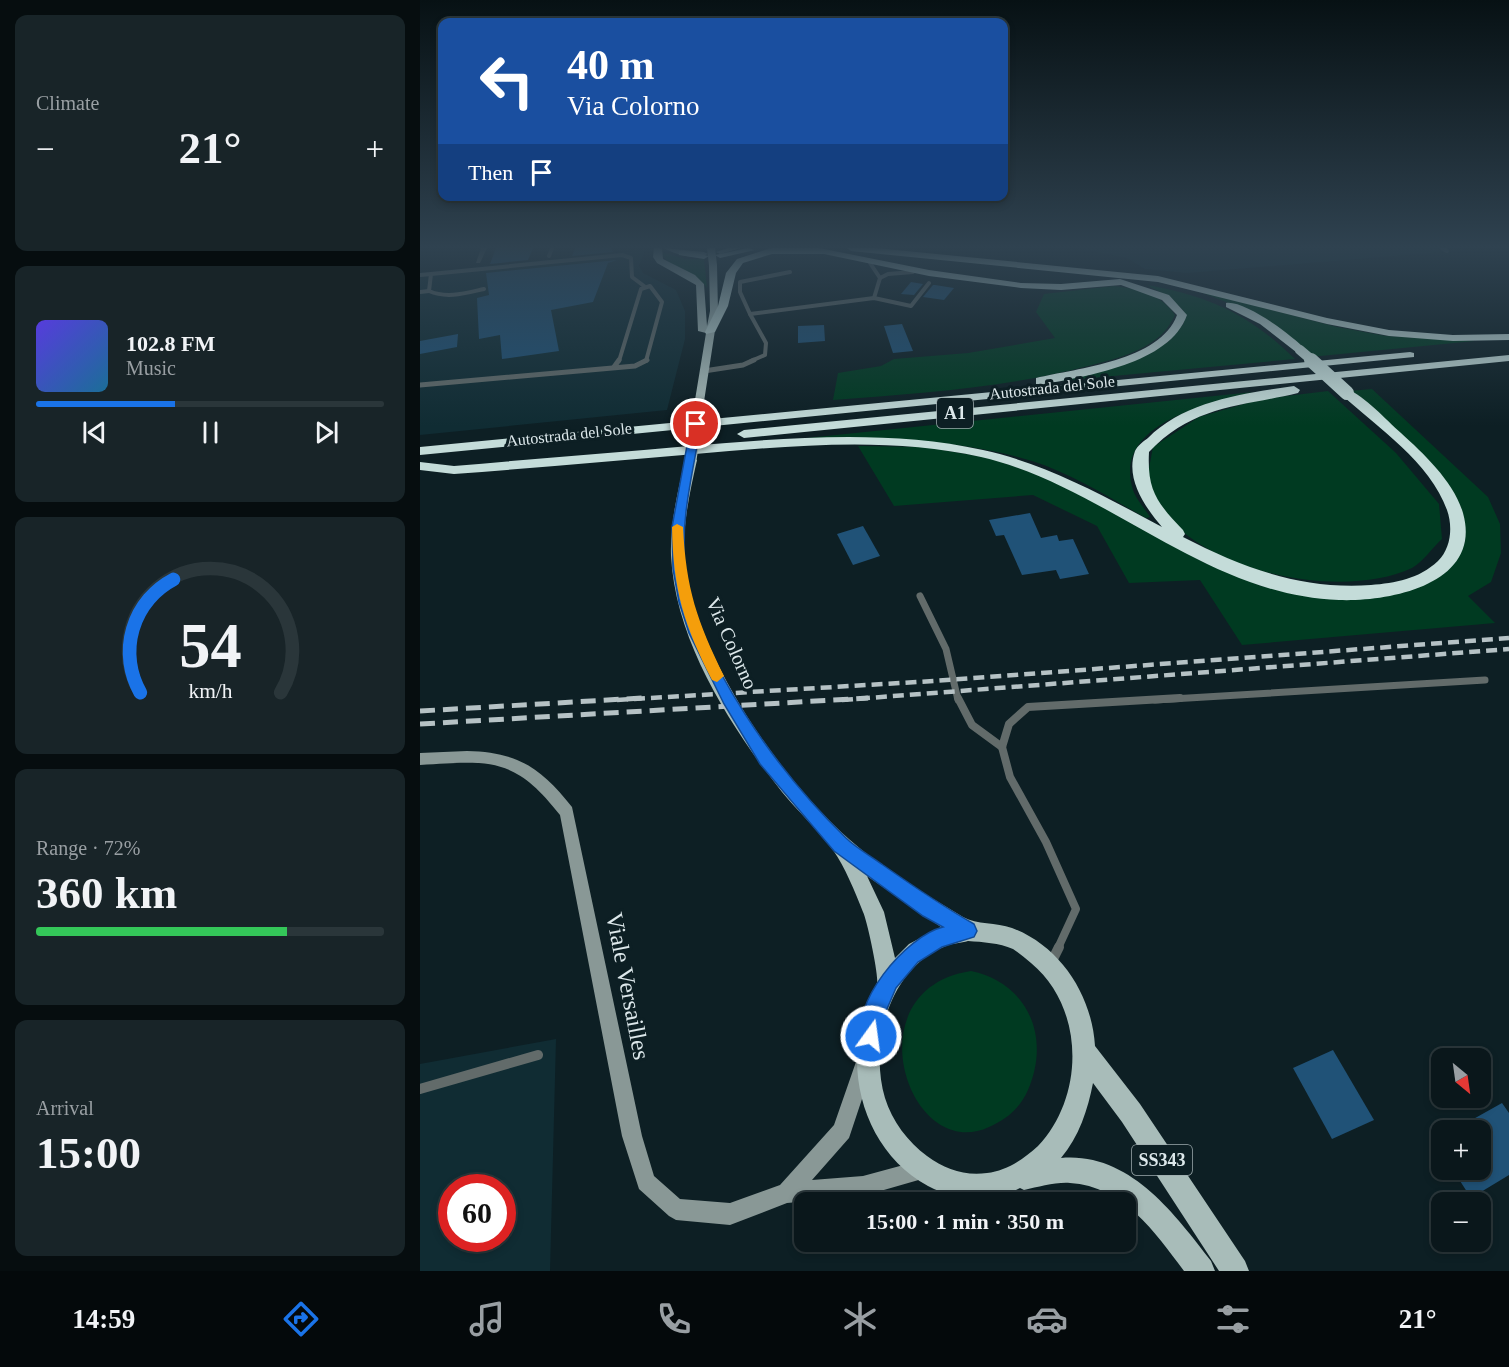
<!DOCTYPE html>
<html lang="en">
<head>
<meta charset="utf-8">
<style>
	:root { --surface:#0a171b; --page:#182428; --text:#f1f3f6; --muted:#999fa3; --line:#2a363a; --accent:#1a73e8 }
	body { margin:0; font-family:Georgia,serif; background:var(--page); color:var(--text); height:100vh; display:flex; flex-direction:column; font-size:22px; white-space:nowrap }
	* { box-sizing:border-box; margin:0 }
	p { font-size:20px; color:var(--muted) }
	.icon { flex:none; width:33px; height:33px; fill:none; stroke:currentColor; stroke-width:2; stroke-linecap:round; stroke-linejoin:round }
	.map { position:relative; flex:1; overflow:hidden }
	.sheet { display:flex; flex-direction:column; gap:15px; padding:15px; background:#060d0f; width:420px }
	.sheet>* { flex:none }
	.top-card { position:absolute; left:18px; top:18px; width:570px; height:183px; border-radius:12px; box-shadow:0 3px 9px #0003,0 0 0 2px var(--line); background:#1a4fa0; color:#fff; overflow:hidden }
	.needle { width:39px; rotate:151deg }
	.buttons { position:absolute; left:1011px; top:1048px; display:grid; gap:12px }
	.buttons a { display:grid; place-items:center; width:60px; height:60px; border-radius:12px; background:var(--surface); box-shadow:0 3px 9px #0003,0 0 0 2px var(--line); font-size:30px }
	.speed { position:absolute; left:18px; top:1174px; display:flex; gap:12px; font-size:30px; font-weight:700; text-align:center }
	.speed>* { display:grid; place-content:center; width:78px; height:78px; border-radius:50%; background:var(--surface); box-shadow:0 3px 9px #0003,0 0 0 2px var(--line); line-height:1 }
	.speed .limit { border:9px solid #d22; background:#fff; color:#111 }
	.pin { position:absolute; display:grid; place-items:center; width:51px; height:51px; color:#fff; margin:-26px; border:3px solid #fff; border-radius:50%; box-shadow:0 2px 6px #0007 }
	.me { position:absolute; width:66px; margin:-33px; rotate:14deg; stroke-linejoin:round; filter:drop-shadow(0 0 4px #0008) }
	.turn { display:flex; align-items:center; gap:21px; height:126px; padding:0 30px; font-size:27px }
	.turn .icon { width:78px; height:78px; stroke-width:2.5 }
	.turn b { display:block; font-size:42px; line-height:51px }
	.then { display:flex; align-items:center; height:57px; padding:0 30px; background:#0003; gap:12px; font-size:22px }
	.big { font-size:45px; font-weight:700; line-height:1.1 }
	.sheet .card { flex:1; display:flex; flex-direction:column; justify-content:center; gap:9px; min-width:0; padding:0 21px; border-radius:12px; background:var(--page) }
	.sheet .dial { align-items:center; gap:0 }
	.dial svg { height:156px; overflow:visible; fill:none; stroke:var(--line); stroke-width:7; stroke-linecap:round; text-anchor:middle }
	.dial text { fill:var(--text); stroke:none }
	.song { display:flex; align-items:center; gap:18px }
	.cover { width:72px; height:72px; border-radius:9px; background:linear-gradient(135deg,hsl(250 70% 55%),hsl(200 70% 35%)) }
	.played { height:6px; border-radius:3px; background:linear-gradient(90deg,var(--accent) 40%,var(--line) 40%) }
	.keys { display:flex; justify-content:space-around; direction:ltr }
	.heat { display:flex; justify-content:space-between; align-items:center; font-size:33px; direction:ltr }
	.charge { height:9px; border-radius:4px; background:linear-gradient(90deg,#34c759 72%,var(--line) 0) }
	.trip { position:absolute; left:374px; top:1192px; width:342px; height:60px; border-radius:12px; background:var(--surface); box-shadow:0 3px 9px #0003,0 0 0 2px var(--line); font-weight:700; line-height:60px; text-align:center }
	.dock { display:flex; height:96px; justify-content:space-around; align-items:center; background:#04090b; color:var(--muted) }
	.dock .icon { width:42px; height:42px }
	.dock .active { color:var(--accent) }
	.dock b { font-size:27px; color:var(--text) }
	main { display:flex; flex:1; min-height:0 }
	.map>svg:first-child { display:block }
	.built { fill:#102c33; fill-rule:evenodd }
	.green { fill:#003a21 }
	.building { fill:#205277 }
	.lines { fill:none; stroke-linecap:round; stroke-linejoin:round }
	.lane-far4 { stroke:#626b6a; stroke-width:4 }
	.lane-far3 { stroke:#626b6a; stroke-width:5 }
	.lane-far2 { stroke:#626b6a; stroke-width:7 }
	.lane-far1 { stroke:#626b6a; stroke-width:8 }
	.lane { stroke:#626b6a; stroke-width:10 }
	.street { fill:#626b6a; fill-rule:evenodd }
	.secondary { fill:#899896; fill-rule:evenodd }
	.primary { fill:#a8bcb9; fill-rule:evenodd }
	.highway { fill:#c4dcd9; fill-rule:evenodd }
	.rail-far1 { stroke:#b6c2c5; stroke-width:4.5; stroke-dasharray:11 6; stroke-linecap:butt }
	.rail { stroke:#b6c2c5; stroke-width:5; stroke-dasharray:15 8; stroke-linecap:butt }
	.primary-bridge-far1 { stroke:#a8bcb9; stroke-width:8 }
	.primary-bridge { stroke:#a8bcb9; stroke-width:11 }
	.highway-bridge-far1 { stroke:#c4dcd9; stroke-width:10 }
	.highway-bridge { stroke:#c4dcd9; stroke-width:14 }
	.route { fill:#1a73e8; stroke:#114b97; stroke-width:1.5 }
	.slow { fill:#f59e0b }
	.labels { text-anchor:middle; stroke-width:6; stroke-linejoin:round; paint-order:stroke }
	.far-street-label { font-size:16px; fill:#dde8eb; stroke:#0d1f24 }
	.shield { fill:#0d1f24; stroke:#9facaf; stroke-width:1.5 }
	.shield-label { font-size:18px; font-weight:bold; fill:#dde8eb }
	.street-label { font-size:20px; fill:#dde8eb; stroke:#0d1f24 }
	.near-street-label { font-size:24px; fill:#dde8eb; stroke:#0d1f24 }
</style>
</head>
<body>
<main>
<section class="sheet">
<div class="card"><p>Climate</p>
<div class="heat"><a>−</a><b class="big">21°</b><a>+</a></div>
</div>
<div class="card">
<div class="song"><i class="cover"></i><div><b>102.8 FM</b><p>Music</p></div></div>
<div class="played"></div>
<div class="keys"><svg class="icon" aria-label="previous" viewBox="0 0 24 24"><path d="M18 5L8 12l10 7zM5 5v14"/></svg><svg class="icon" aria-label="pause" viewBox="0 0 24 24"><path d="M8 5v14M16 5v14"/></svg><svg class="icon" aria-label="next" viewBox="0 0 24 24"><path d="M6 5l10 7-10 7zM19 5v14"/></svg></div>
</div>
<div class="card dial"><svg viewBox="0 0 100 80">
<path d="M14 69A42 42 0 1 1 86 69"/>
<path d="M14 69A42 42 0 0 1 31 11" stroke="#1a73e8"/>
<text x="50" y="56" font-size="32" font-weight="700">54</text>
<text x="50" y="72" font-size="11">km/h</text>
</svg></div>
<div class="card"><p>Range · 72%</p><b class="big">360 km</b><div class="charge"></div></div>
<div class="card"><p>Arrival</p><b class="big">15:00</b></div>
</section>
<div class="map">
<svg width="1089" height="1271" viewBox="0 0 1089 1271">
	<rect width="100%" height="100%" fill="#0d1f24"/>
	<g class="built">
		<path d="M658 248H1014L1022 252 767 273 725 269 707 258Z"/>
		<path d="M225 250 219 266 223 273 256 290 265 311V339L247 410 0 435V273Z"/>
		<path d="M136 1039 130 1271H0V1064ZM32 1188H82V1239H32Z"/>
	</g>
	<g class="green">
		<path d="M245 253 265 259H284L287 288C278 273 252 271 242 254Z"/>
		<path d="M727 285C790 296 830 315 875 359L618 383 714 359 748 342 764 323V311L749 297Z"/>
		<path d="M694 286C719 289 741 294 755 315 749 327 743 335 732 342 715 354 691 360 672 365 587 388 500 393 413 400L418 373 461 366 474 359 548 353 635 338 616 312 624 294Z"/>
		<path d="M775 290 917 327 966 336 1055 341 890 357 824 309Z"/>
		<path d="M952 389 1068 497 1080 524 1081 553 1071 582 1048 596 1075 623 822 645 780 580 709 583 677 526 613 495 474 506 438 446 505 447 569 458 637 481 785 563 841 586 903 597 972 594 1017 578 1045 542 1041 507 1011 467 929 391Z"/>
		<path d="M908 391 976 453 1019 504 1022 539C1013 547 1003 562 992 568 926 599 797 575 749 518 741 508 734 495 726 484L733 447 779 417 841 399Z"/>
		<path d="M833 392C788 404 692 423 713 490 716 499 725 509 730 517L726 518C690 498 653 474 612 461 534 437 458 439 377 439Z"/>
		<path d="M551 971C608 983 631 1037 608 1090 600 1108 587 1119 569 1127 488 1165 431 989 551 971Z"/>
	</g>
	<g class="building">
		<path d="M76 248H113L108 260 70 264Z"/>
		<path d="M155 248H191L193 252 152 256Z"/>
		<path d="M197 260 188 263 173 302 131 310 139 351 82 359 80 335 59 339 57 298 69 295 66 273Z"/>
		<path d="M491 282 503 284 494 295 481 294Z"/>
		<path d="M513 285H515L534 288 524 300 503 297Z"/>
		<path d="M482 324 493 351 473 353 464 326Z"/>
		<path d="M404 325 405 341 378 343V326Z"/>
		<path d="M38 334 37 347 0 354V341Z"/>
		<path d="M610 513 621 538 637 535 639 541 653 539 669 574 640 579 636 570 602 575 584 535 576 536 569 520Z"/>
		<path d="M443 526 460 556 433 565 417 534Z"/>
		<path d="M913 1050 954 1120 912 1139 873 1068Z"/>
		<path d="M1082 1103 1089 1113V1175L1051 1198 1033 1170H1060V1131H1032Z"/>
	</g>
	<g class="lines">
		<g class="lane-far4">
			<path d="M1022 248 1027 251"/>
			<path d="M129 256 132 248"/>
			<path d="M450 263 460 278 454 298"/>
			<path d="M0 275 11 274"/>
			<path d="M460 278 468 274 493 272"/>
			<path d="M64 289C46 293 27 299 9 291L11 274 202 255 211 258 212 277 224 286"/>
			<path d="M0 292 9 291"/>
			<path d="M330 314 320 292V282L370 272"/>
			<path d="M199 361 221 289 230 286 242 302 226 361"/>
			<path d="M331 361 345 355 346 343 330 314 454 298 491 306 509 283"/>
		</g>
		<g class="lane-far3">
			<path d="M194 367 199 360"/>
			<path d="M284 371 323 365 334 360"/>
			<path d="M0 385 215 366 227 360"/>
		</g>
		<g class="lane-far2">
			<path d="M500 596 526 649 538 700"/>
			<path d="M735 700 1065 680"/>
		</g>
		<g class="lane-far1">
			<path d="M538 698 552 725 582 747"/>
			<path d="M638 948 656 909 626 842 590 777 582 747 589 724 608 707 760 698"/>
		</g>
		<g class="lane">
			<path d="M631 963 639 947"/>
			<path d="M0 1089 118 1055"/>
		</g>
		<path class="street" d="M61 248H67L60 263H56Z"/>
		<path class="secondary" d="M47 751C98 752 121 768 152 807L222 1136 234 1176 260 1199 310 1203 360 1185 414 1125 437 1059 444 1057 451 1059 453 1066 429 1138 392 1180 443 1176 502 1160 509 1163 512 1170 509 1177 443 1196 367 1203 310 1225 256 1220 249 1216 219 1189 202 1136 140 815C94 756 70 761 0 765V753Z"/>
		<g class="primary">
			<path d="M234 248H242L243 259 275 275 284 284 287 326 290 311 289 265 293 263 297 265 298 311 283 408 274 406 286 333 278 331 276 285 237 263 233 257Z"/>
			<path d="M244 248 284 252 288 254C276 260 255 255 244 248Z"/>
			<path d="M308 248H321L300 254 296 252Z"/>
			<path d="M271 457 277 460C270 491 263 523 264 554 270 649 360 779 430 840 464 870 505 894 543 917 557 925 576 922 592 928 640 946 672 995 675 1046L720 1104 825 1261 829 1271H799L702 1122 673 1083C668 1109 659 1137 641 1158 709 1152 754 1213 791 1261L795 1271H764C735 1232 703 1186 650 1183 635 1182 619 1187 604 1190L600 1188C570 1204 538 1202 508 1186 453 1156 428 1090 440 1030 443 1013 453 999 457 983 459 976 447 920 443 912 435 892 425 867 413 850 398 829 378 812 362 792 310 726 255 641 251 555 250 523 258 491 265 460ZM447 876 521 927 489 944 475 958 464 912ZM548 941C563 942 579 943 593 949 599 953 605 958 611 963 665 1008 665 1096 618 1146 604 1159 586 1171 567 1173 544 1176 525 1169 507 1156 488 1142 472 1121 465 1098 449 1044 469 968 526 946 533 943 541 943 548 941Z"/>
		</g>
		<g class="highway">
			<path d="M328 248 335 250 300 258 295 255Z"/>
			<path d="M351 248H399L509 270 601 283 641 284 700 279 749 295 767 315C750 364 666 376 620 385L616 384V378C658 368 740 361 757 315L742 300 701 285 641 290 601 288 509 276 404 254H352L323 263 316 273 308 306 295 332 286 334 285 332 298 306 306 273 317 259Z"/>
			<path d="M427 248H456L738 276 907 318 969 330 1033 335 1089 334V340L1033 341 969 336 907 324 738 282 431 251Z"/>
			<path d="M262 250 289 256 284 259 259 255V251Z"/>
			<path d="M806 303C825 300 873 336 886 350L876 352 840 324 806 307Z"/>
			<path d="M990 352 994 353V357L0 455V447Z"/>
			<path d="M1089 355V361L324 438 317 434 324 430Z"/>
			<path d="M874 386 880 390 878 393C820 407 774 405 729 452 727 490 737 503 763 530L765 534 763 537C823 568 882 590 951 585 975 583 999 579 1018 561 1031 548 1033 527 1027 510 1010 462 958 428 923 396L921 393 927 389C946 397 965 419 981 433 1004 454 1034 482 1043 513 1063 584 970 602 919 600 786 596 686 486 561 457 468 436 369 446 275 454 195 461 114 468 34 474L0 470V462L34 466C112 459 191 453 269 446 366 438 467 429 563 450 627 464 684 496 742 527 725 507 705 479 715 451 717 446 724 441 728 438 764 401 825 393 874 386Z"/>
		</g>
		<g class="rail-far1">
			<path d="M197 700 514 681 1089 638"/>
			<path d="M422 700 1089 649"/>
		</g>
		<g class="rail">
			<path d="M0 711 222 698"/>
			<path d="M0 724 448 698"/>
		</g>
		<path class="primary-bridge-far1" d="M291 248 293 265"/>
		<path class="primary-bridge" d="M271 460 279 406"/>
		<path class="highway-bridge-far1" d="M880 350 893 361"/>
		<path class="highway-bridge" d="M891 360 927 393"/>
	</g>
	<linearGradient id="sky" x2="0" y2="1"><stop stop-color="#071114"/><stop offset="0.58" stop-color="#2f4250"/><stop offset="1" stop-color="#2f4250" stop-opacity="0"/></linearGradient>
	<rect width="1089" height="426" fill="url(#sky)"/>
	<path class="route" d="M276 421 281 424C273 472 260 520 265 568 275 660 361 775 426 838 436 848 451 856 463 865 493 886 522 906 554 924L557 931 554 937 522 947 498 962 476 988 464 1016 458 1043 451 1046 443 1043C428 1005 486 936 523 927L503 916 414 851 340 764 304 704 269 633 259 602 253 569 252 527 271 424Z"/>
	<path class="slow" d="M257 524 263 527C266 589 277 621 304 676L297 682 292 680C264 625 253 590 252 527Z"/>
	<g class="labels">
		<g class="far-street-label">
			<text transform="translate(632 387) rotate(-6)" y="6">Autostrada del Sole</text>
			<text transform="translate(149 434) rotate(-6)" y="6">Autostrada del Sole</text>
		</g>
		<g class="shield">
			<rect x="517" y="398" width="36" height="30" rx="4.5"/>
			<rect x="712" y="1145" width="60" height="30" rx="4.5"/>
		</g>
		<g class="shield-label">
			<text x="535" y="419">A1</text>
			<text x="742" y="1166">SS343</text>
		</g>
		<g class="street-label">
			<text transform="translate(312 643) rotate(66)" y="7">Via Colorno</text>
		</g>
		<g class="near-street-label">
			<text transform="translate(208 986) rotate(79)" y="8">Viale Versailles</text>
		</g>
	</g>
</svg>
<div class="buttons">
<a><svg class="needle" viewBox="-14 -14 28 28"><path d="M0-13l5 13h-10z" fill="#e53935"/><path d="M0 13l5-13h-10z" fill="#999fa3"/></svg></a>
<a>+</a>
<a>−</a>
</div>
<div class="speed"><div class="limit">60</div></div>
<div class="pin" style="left:276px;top:424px;background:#d93025"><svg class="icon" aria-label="arrive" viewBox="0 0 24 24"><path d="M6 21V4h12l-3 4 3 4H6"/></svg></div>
<svg class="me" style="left:451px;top:1036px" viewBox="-20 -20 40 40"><circle r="17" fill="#1a73e8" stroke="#fff" stroke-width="3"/><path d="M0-11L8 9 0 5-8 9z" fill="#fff"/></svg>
<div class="trip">15:00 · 1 min · 350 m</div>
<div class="top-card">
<div class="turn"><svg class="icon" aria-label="left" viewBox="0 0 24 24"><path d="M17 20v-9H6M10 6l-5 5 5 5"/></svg><div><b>40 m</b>Via Colorno</div></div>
<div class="then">Then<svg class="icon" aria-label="arrive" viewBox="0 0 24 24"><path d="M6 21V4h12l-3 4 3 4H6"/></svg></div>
</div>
</div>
</main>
<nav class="dock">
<b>14:59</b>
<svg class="icon active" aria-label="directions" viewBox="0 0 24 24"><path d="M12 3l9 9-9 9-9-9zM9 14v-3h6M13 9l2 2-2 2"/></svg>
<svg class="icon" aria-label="music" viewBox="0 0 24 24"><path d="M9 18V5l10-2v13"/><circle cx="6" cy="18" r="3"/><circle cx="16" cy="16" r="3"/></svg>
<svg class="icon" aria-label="phone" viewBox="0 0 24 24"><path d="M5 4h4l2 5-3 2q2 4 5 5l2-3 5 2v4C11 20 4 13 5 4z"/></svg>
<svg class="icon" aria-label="climate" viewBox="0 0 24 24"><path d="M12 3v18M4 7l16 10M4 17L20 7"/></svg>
<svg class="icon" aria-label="car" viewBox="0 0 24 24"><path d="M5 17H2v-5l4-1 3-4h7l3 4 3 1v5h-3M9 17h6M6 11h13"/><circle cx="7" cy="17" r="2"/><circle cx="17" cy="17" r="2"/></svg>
<svg class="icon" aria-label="filters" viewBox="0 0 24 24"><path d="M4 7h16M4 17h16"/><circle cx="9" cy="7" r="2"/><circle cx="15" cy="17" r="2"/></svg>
<b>21°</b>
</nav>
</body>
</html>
